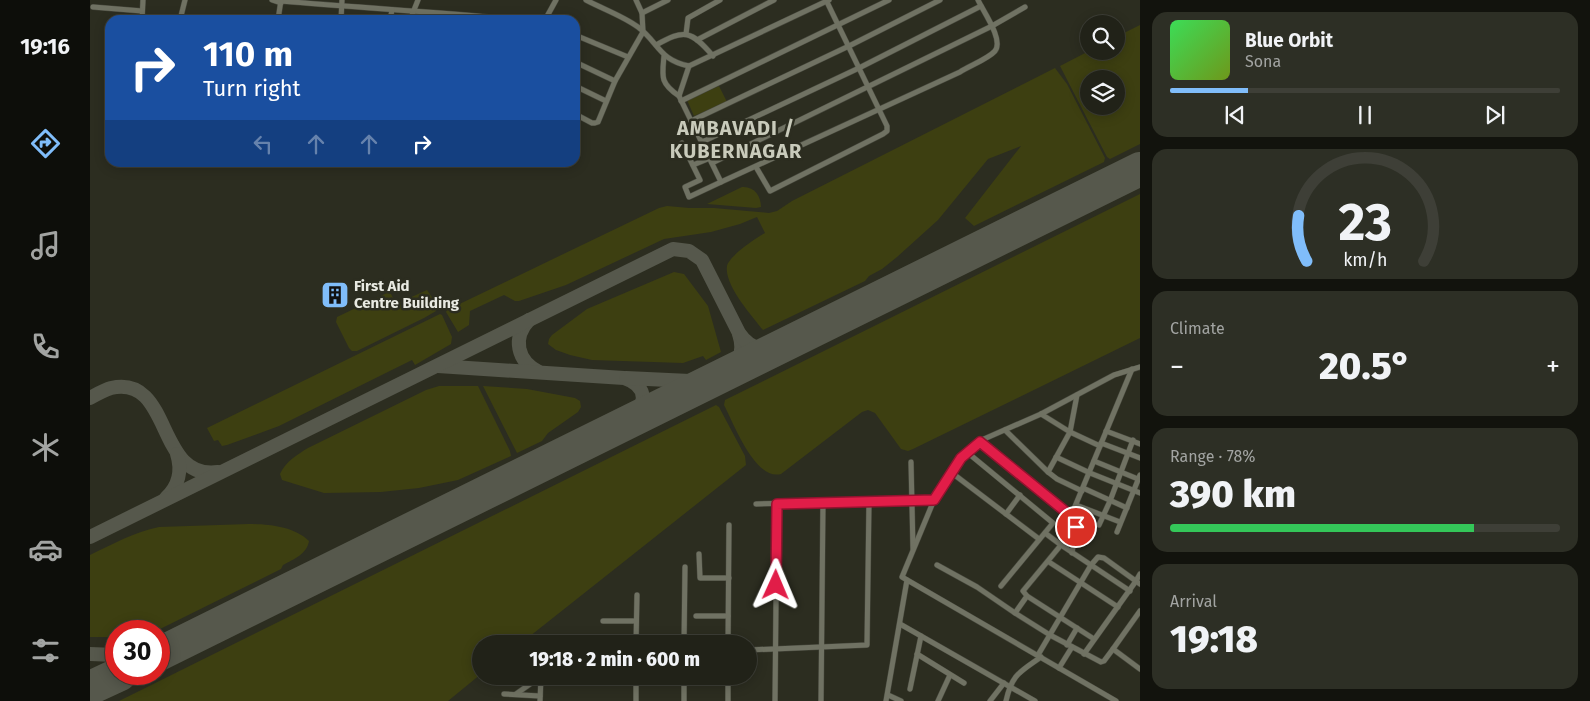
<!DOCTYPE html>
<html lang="en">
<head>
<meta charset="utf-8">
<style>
	:root { --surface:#212218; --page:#2d2f25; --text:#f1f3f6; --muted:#a2a4a2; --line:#3e3f37; --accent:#80bdfa }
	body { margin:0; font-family:"Fira Sans",sans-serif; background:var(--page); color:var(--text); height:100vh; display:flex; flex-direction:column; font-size:19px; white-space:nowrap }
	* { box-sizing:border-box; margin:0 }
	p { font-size:16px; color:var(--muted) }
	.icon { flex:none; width:28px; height:28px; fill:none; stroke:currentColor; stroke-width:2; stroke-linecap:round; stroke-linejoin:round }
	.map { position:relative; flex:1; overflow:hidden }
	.drawer { display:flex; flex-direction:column; gap:12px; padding:12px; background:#12130d; width:450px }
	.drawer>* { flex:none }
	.hud { position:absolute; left:15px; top:15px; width:475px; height:152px; border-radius:15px; box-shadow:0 2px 12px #0003,0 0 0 1px var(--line); background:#1a4fa0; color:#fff; overflow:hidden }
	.buttons { position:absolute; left:990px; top:15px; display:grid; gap:10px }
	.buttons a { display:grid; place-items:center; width:45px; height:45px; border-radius:50%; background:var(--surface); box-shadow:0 2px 12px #0003,0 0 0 1px var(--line); font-size:25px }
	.speed { position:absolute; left:15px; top:620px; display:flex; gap:10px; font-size:25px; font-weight:700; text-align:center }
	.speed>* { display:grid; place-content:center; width:65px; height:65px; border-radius:50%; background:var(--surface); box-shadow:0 2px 12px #0003,0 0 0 1px var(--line); line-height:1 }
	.speed .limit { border:8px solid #d22; background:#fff; color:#111 }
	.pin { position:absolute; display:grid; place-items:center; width:42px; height:42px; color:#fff; margin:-21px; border:2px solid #fff; border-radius:50%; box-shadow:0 1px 5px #0007 }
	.me { position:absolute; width:55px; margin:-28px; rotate:1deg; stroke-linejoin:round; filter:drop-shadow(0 0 4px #0008) }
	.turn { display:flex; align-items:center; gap:18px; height:105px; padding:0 15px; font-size:22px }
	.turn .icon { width:65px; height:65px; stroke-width:2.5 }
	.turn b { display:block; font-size:35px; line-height:42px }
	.lanes { display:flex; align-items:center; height:48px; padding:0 15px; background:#0003; justify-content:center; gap:25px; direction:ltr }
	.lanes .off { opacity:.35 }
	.big { font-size:38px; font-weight:800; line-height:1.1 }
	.drawer .card { flex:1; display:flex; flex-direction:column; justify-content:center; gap:8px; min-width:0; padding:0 18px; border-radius:15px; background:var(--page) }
	.drawer .dial { align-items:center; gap:0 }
	.dial svg { height:130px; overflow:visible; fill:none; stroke:var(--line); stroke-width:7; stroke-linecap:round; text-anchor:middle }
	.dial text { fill:var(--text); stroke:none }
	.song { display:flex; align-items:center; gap:15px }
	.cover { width:60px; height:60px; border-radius:8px; background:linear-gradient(135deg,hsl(130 70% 55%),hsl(80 70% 35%)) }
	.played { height:5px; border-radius:2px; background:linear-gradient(90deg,var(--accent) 20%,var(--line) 20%) }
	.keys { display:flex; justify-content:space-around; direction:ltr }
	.heat { display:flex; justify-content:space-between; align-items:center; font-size:28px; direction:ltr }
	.charge { height:8px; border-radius:4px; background:linear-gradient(90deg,#34c759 78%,var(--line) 0) }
	.trip { position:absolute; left:382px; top:635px; width:285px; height:50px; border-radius:25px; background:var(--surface); box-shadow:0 2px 12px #0003,0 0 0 1px var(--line); font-weight:800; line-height:50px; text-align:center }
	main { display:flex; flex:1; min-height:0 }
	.dock { display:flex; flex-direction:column; width:90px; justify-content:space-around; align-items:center; background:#0d0e0a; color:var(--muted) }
	.dock .icon { width:35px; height:35px }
	.dock .selected { color:var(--accent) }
	.dock b { font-size:22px; color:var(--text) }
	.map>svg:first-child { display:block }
	.green { fill:#3d3f11; fill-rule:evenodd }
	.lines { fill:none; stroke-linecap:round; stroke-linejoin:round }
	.taxiway { stroke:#56584c; stroke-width:14 }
	.runway { stroke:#56584c; stroke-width:34 }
	.minor-casing { stroke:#47483d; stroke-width:6 }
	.minor { stroke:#707263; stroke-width:5 }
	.route-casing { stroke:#92132f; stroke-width:12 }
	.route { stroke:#e11d48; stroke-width:9 }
	.labels { text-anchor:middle; stroke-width:5; stroke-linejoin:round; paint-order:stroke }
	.poi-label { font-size:15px; font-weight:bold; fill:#e9eae2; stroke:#2c2d20; text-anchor:start }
	.district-label { font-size:20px; font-weight:bold; letter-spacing:1px; fill:#c9cbbb; stroke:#2c2d20 }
</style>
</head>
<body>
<main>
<nav class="dock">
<b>19:16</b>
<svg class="icon selected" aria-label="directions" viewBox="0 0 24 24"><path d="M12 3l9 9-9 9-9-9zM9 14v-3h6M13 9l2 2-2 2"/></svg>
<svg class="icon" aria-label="music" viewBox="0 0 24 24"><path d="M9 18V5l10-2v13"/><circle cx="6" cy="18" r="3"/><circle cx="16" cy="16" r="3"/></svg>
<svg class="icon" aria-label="phone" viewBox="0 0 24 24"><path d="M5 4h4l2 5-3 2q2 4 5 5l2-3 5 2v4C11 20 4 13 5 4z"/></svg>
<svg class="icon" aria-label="climate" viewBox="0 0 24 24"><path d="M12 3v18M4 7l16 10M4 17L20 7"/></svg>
<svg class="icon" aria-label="car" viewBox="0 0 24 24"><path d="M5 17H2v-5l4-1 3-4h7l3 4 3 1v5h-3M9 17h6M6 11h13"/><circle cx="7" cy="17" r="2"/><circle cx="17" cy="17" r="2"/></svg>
<svg class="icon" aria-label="filters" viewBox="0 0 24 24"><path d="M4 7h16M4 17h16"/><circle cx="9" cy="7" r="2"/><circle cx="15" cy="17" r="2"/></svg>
</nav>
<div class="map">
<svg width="1050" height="701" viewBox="0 0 1050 701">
	<rect width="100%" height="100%" fill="#2c2d20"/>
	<g class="green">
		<path d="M1050 25V144L1020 159 1017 157 970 66 999 51H1026V37ZM999 79H1026V106H999Z"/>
		<path d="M965 68 977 84 1015 158 1014 162 884 226 875 218 931 146 898 159 848 220 807 257 792 269 779 276 775 281 673 330C662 316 634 285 637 266 639 256 666 238 675 233L667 217 650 224 621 232 574 239 476 285 429 301H425L414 295 380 311 379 325 368 332 356 312 357 310 569 208 577 206 599 208H624L679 213 687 211 702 201Z"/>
		<path d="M629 86 637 102 604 116 597 100Z"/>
		<path d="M652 187C664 186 671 196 671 207L666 208 617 204Z"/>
		<path d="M1050 194V338L823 449 818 451 811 449 785 413 778 410 772 412 691 474C665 481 644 424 634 405L635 400Z"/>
		<path d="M584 272 594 274 618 306 631 352 616 360 613 356 593 363 502 360 480 355 466 350 458 344 459 339 462 335 497 309Z"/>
		<path d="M337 290 347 305 346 311 334 318 267 351H262L259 348 246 322 247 317 297 293 301 294 306 304Z"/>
		<path d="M350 314 352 315 362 337 361 344 325 365 322 360 189 426 137 445 132 446 128 440 124 441 117 428Z"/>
		<path d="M349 386H388L420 451 421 456 368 480 329 488 291 492 234 493 192 480 190 474C195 462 208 454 218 448L336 390Z"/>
		<path d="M393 386 437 389 485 398 490 401 491 407 488 412 458 433 452 441 427 453Z"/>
		<path d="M626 405 629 407 655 456 656 465 430 644H391V674L358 701H29Z"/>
		<path d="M159 524C179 524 205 527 219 541 217 554 204 559 193 565L191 569 66 631H26V637H0V555C23 544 44 532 69 527Z"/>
	</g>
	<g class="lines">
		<g class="taxiway">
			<path d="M439 320C422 338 427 361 449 372"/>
			<path d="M348 366 534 378C560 387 556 406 540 422"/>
			<path d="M630 377C647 365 656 356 649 334"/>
			<path d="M536 378 621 382"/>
			<path d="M0 398C7 394 14 390 21 388 83 374 65 481 128 472"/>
			<path d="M76 498C89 486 92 470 87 454"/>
			<path d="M0 537 583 249 599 251 612 260 649 333C664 355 679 350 701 342"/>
			<path d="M0 654 26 655"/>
		</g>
		<g class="runway">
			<path d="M69 654 1050 169"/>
			<path d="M0 688 30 674"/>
		</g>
		<defs>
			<g id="minor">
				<path d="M182 0 191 3"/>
				<path d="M496 0C513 9 533 16 548 27 569 43 569 60 599 66L739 0"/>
				<path d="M191 1C271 8 352 12 432 20"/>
				<path d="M3 7 52 11"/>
				<path d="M552 13 578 0"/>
				<path d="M52 20 53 0"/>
				<path d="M90 20 95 0"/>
				<path d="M188 20 191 0"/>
				<path d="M251 20 252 0"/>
				<path d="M300 20 302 10"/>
				<path d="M320 20 328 0"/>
				<path d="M455 20 466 0"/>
				<path d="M596 34 598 18 630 0"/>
				<path d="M485 35 538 57"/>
				<path d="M607 40 684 0"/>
				<path d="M566 45C594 29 601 30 623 56"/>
				<path d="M574 56C572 77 570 83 589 96"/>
				<path d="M485 62 525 81"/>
				<path d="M599 66 589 96 631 182 870 72C879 66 898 59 905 51 914 40 893 11 888 0"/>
				<path d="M485 86 516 101"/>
				<path d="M591 101 799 0"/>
				<path d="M485 114 502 123H505L508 122 525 81 553 32 552 13 546 0"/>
				<path d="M601 121 759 46 850 0"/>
				<path d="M612 142 769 68 891 6"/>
				<path d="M592 143 610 180 595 187 599 197 631 182"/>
				<path d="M622 163 902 26 935 7"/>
				<path d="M603 165 620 158"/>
				<path d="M666 167 680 191 793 134 797 131V126L736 0"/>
				<path d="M951 414 980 432 987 395"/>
				<path d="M915 430 958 472 980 432 1010 446"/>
				<path d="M1016 431 1050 444"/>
				<path d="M889 442 981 516 1042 369"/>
				<path d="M1011 443 1050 458"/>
				<path d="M878 453 963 523 911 586"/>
				<path d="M966 457 1000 473 1050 493"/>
				<path d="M1004 461 1048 479"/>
				<path d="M821 462 823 549"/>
				<path d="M958 472 967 479 992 491"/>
				<path d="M862 473 949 539"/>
				<path d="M993 488 1037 508"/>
				<path d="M666 504 844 500"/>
				<path d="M986 505 1030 522"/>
				<path d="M916 514 930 495"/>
				<path d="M981 516 986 527 982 553"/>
				<path d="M1009 525 1020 501 1043 440"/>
				<path d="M1027 532 1050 475"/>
				<path d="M955 533 971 545 933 591 937 596 925 613 960 635 1011 662 1014 661 1023 649"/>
				<path d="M609 554 610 578H639"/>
				<path d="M959 562 1028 607"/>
				<path d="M847 565 887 587 925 613"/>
				<path d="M1040 591 1001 565 1008 557 1014 558 1050 584"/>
				<path d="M937 596 1004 639"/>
				<path d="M1050 611 1023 649 1050 669"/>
				<path d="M606 616H638"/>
				<path d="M513 621H546"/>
				<path d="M810 624 945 701"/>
				<path d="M501 637 546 638"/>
				<path d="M546 644 547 595"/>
				<path d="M594 644 595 567"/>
				<path d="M638 644 639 525"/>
				<path d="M977 645 987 628"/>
				<path d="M659 650 777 645 779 502"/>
				<path d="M827 654 874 683"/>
				<path d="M994 654 1046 581 1050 574"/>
				<path d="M948 655 1001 565 971 545"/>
				<path d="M969 668 982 647"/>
				<path d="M594 676V701"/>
				<path d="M638 676V701"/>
				<path d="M502 681H579"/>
				<path d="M450 682 463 681"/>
				<path d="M820 689 831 636"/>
				<path d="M414 694 450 696"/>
				<path d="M426 694 450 677"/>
				<path d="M798 695 811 701"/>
				<path d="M450 701 451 677"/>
				<path d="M546 701V676"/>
				<path d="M685 701 687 504"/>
				<path d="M731 701 733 502"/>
				<path d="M796 701 817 580"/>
				<path d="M848 701 860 675"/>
				<path d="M900 701 914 683"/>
				<path d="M916 701C922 674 930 672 951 657"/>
				<path d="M1026 701 812 577 844 500 871 458 878 453 894 439 951 414 1024 375 1050 367"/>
			</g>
		</defs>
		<use href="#minor" class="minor-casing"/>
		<use href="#minor" class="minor"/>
	</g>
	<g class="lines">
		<defs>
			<path id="route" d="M686 585 687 504 844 500 871 458 890 442 981 516 986 527"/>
		</defs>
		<use href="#route" class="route-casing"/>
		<use href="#route" class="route"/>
	</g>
	<defs>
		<symbol id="building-square" viewBox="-11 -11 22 22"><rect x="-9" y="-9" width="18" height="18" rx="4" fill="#80bdfa" stroke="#2c2d20"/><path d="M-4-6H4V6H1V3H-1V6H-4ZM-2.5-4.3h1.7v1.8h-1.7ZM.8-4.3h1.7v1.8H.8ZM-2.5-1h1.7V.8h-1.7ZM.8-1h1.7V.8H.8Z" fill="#111"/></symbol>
	</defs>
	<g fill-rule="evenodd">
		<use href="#building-square" x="229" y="279" width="32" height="32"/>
	</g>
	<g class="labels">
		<g class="poi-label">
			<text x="264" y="291">First Aid<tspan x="264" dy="17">Centre Building</tspan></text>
		</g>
		<g class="district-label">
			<text x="646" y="135">AMBAVADI /<tspan x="646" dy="23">KUBERNAGAR</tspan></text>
		</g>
	</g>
</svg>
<div class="buttons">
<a><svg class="icon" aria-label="search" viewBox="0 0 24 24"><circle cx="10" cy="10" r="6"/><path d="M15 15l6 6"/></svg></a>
<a><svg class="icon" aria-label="layers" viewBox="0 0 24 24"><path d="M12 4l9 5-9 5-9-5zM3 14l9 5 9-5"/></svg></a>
</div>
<div class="speed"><div class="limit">30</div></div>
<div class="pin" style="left:986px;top:527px;background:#d93025"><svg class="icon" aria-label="arrive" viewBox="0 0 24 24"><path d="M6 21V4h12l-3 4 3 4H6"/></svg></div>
<svg class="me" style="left:686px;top:585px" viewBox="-20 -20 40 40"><path d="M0-17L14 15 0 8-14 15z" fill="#e11d48" stroke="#fff" stroke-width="4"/></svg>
<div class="trip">19:18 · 2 min · 600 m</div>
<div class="hud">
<div class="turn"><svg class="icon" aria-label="right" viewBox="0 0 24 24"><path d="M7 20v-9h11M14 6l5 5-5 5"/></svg><div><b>110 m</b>Turn right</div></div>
<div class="lanes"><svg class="icon off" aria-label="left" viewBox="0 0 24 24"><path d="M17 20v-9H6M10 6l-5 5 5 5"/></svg><svg class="icon off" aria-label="ahead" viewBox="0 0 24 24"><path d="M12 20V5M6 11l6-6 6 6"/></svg><svg class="icon off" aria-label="ahead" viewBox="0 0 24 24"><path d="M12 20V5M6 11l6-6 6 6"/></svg><svg class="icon" aria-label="right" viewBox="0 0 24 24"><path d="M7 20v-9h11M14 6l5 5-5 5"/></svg></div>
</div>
</div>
<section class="drawer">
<div class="card">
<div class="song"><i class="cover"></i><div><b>Blue Orbit</b><p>Sona</p></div></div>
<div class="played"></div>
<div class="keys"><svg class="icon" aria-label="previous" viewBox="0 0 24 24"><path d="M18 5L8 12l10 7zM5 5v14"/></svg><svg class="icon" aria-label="pause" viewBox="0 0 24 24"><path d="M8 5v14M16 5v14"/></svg><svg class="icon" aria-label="next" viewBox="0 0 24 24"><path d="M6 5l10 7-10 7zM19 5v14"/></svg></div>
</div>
<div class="card dial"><svg viewBox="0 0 100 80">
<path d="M14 69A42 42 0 1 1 86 69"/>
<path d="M14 69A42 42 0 0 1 9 41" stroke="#80bdfa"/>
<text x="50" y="56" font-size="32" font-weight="700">23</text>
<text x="50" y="72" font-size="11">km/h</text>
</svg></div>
<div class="card"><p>Climate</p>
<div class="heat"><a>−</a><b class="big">20.5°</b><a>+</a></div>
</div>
<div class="card"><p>Range · 78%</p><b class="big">390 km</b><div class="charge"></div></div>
<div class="card"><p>Arrival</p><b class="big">19:18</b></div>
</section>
</main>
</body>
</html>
